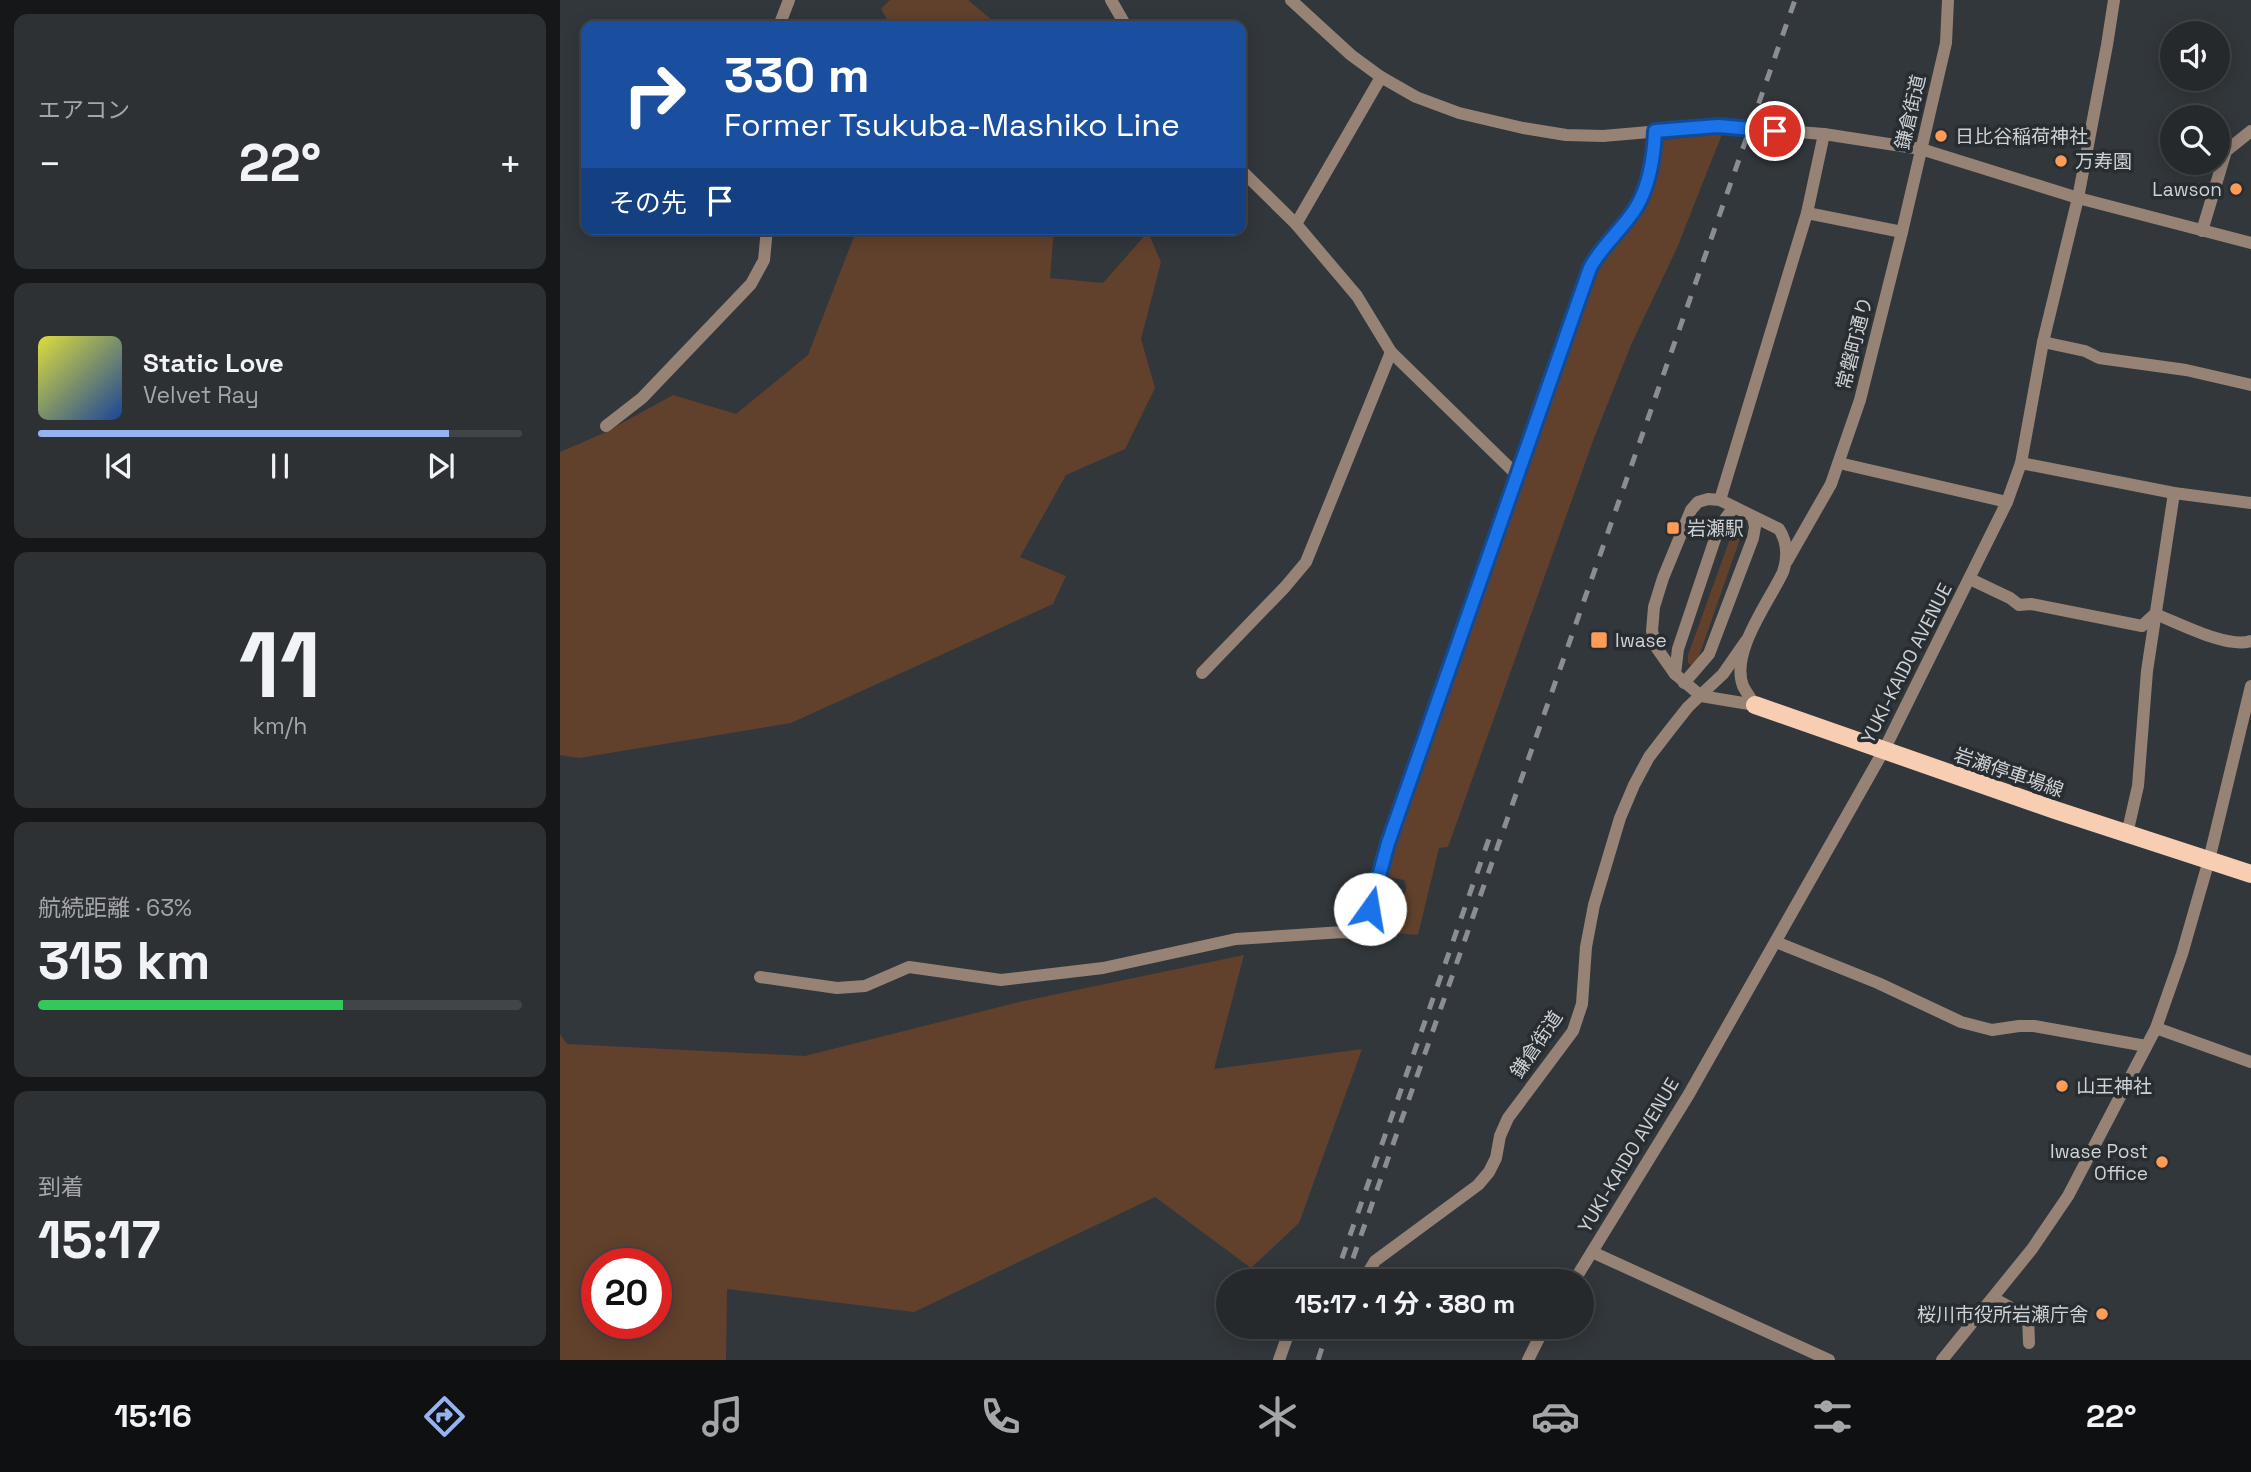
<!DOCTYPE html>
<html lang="ja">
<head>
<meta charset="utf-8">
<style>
	:root { --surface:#26292c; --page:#2e3134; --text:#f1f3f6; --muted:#a4a6a9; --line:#424548; --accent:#95b2f1 }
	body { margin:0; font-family:"Space Grotesk","Noto Sans JP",sans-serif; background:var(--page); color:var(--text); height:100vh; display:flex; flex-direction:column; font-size:26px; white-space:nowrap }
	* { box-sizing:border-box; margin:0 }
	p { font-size:23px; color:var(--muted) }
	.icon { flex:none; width:38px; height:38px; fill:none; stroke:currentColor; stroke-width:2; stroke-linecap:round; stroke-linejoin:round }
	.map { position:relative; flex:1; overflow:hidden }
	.details { display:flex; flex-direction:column; gap:14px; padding:14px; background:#151718; width:560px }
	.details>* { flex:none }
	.banner { position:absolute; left:21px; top:21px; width:665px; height:214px; border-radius:14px; box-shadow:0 4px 18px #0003,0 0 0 2px var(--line); background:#1a4fa0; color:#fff; overflow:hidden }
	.controls { position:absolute; left:1600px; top:21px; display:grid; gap:14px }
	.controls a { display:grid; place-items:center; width:70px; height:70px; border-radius:50%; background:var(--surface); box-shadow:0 4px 18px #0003,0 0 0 2px var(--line); font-size:35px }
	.speed { position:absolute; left:21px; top:1248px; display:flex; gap:14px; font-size:35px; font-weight:700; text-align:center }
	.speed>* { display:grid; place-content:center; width:91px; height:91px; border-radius:50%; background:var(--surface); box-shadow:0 4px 18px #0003,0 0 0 2px var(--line); line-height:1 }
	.speed .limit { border:10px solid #d22; background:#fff; color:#111 }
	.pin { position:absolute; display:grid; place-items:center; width:60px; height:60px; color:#fff; margin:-30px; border:4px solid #fff; border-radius:50%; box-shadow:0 2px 7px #0007 }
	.me { position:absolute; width:77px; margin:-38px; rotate:13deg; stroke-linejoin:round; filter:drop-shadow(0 0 5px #0008) }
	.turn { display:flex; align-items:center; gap:24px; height:147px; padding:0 28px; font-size:32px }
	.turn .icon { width:91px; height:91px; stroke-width:2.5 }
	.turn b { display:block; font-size:49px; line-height:60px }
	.then { display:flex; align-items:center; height:66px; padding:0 28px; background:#0003; gap:14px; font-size:26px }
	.big { font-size:52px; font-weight:700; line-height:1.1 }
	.details .card { flex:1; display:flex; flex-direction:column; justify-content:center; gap:10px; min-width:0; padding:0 24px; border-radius:14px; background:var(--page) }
	.details .dial { align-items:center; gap:0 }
	.dial b { font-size:91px; line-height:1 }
	.song { display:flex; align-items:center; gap:21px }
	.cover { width:84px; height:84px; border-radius:10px; background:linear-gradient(135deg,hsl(60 70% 55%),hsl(220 70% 35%)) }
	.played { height:7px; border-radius:4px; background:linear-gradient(90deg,var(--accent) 85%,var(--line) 85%) }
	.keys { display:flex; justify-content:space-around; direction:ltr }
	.heat { display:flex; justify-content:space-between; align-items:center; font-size:38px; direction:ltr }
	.charge { height:10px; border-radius:5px; background:linear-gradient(90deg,#34c759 63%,var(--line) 0) }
	.trip { position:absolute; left:656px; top:1269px; width:378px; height:70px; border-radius:35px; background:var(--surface); box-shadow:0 4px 18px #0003,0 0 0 2px var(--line); font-weight:700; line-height:70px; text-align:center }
	.tab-bar { display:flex; height:112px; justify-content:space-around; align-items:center; background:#0f1012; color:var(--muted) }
	.tab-bar .icon { width:49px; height:49px }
	.tab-bar .on { color:var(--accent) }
	.tab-bar b { font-size:32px; color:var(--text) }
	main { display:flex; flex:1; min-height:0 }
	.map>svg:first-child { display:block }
	.green { fill:#61412c; fill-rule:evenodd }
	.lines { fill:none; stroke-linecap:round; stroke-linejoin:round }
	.minor { stroke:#978376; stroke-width:12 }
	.major { stroke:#f8ceb3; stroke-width:18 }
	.rail { stroke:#8a8d91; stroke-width:5; stroke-dasharray:12 12; stroke-linecap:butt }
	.route-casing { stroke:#114b97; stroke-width:18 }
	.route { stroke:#1a73e8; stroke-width:12 }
	.poi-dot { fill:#fe9c57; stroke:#282d31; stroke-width:2.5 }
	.labels { text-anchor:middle; stroke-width:7; stroke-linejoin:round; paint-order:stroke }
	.street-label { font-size:19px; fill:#cfd2d5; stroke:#282d31 }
	.poi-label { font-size:19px; fill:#cfd2d5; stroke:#282d31; text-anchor:start }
</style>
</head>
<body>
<main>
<section class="details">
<div class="card"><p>エアコン</p>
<div class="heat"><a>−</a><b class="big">22°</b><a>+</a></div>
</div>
<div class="card">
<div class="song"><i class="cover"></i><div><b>Static Love</b><p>Velvet Ray</p></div></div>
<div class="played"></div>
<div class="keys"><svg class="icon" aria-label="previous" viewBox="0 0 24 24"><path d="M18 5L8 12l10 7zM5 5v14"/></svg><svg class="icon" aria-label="pause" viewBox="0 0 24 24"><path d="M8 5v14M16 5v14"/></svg><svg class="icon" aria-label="next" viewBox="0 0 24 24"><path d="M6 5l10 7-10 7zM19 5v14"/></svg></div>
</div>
<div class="card dial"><b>11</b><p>km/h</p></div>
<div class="card"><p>航続距離 · 63%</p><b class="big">315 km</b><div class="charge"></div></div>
<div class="card"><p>到着</p><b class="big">15:17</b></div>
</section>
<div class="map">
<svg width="1691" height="1360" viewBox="0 0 1691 1360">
	<rect width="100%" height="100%" fill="#32373b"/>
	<g class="green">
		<path d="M330 0H408L439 26H331L321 9Z"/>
		<path d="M1162 134 1117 248 1071 345 1034 438 888 847 879 848 858 935 815 931 814 919 820 891 840 898C847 892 848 889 844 880L823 876 979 429 1039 269 1087 200 1101 140Z"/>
		<path d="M297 229H494L490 278 543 283 588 232 601 262 581 339 595 388 565 449 506 475 460 557 506 576 493 604 231 723 19 758 0 755V452L44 433 113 395 176 414 248 355Z"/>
		<path d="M1176 529 1181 530V536L1138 659 1131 665 1128 663V655L1171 536Z"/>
		<path d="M684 955 654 1069 802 1049 739 1223 691 1268 595 1197 354 1312 167 1289 166 1360H0V1034L7 1044 245 1056 459 1002ZM37 1264H96V1323H37Z"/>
	</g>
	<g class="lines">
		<g class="minor">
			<path d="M551 0 566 26"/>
			<path d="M731 0 791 55 821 77 856 97 899 113 963 128 1006 135 1043 136 1158 126 1264 134 1361 149 1518 198 1691 243"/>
			<path d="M219 26 229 0"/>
			<path d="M681 170 736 224 797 296 831 352 957 475"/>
			<path d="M1247 213 1342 232"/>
			<path d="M736 224 821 77"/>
			<path d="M1642 231 1666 151 1691 131"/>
			<path d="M1483 342 1525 351 1539 358 1626 370 1691 385"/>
			<path d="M46 426 82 398 191 284 204 260 207 229"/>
			<path d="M1279 463 1447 502"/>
			<path d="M1461 463 1614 493 1691 503"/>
			<path d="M1148 499 1160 500 1219 529C1228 543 1228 557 1223 572 1209 602 1170 652 1183 686 1186 692 1191 699 1195 705L1141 696 1115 674 1096 647 1092 631 1094 607 1103 578 1131 510 1138 502Z"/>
			<path d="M1160 500 1247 213 1264 134"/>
			<path d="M1227 561 1271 484 1300 400 1342 232 1386 43 1388 0"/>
			<path d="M1410 579 1450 598 1459 605 1471 604 1582 626 1595 614C1619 623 1667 649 1691 641"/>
			<path d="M642 673 725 587 746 562 831 352"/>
			<path d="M1115 674 1118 649 1159 527 1174 507"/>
			<path d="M1124 683 1149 654 1193 538 1195 527 1193 517"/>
			<path d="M1567 834 1578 786 1587 671 1614 493"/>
			<path d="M805 935 815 883 828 843 1030 268C1042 245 1064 228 1077 206 1089 185 1094 155 1095 131"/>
			<path d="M1216 942 1318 983 1401 1022 1432 1030 1459 1026H1474L1586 1046"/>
			<path d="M200 977 277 988 305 986 349 967 441 980 543 968 676 939 783 932 819 936"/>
			<path d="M1596 1028 1691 1062"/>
			<path d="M1032 1252 1269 1360"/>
			<path d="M822 1281 806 1276 815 1261 918 1185 929 1172 936 1158 940 1136 948 1118 1013 1031 1022 1004 1026 947 1034 905 1060 818 1074 785 1089 757 1109 731 1128 707 1163 674 1186 641"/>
			<path d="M1014 1281 1129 1094 1324 750 1447 502 1461 463 1483 342 1518 198 1547 45 1554 0"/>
			<path d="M1433 1298 1468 1317 1469 1343"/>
			<path d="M960 1326 981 1333"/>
			<path d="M719 1360 731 1326"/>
			<path d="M968 1360 985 1326"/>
			<path d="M1382 1360 1472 1249 1508 1196 1596 1028 1622 954 1649 860 1691 686"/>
		</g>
		<path class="major" d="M1195 705 1495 810 1691 874"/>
		<g class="rail">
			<path d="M774 1281 931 833"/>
			<path d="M785 1281 1235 0"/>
			<path d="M758 1360 769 1326"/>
		</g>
	</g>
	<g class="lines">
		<defs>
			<path id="route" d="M810 909 828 843 1030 268C1042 245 1064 228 1077 206 1089 185 1094 155 1095 131L1158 126 1215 131"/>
		</defs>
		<use href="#route" class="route-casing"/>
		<use href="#route" class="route"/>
	</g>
	<g class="poi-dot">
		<circle cx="1381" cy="136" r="7"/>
		<circle cx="1501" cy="161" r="7"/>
		<circle cx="1676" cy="189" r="7"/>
		<rect x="1106" y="521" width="14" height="14" rx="3.5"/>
		<rect x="1030" y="631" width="18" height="18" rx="3.5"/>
		<circle cx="1502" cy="1086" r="7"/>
		<circle cx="1602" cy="1162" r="7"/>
		<circle cx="1542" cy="1314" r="7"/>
	</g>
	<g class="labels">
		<g class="street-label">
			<text transform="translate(1350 112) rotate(-77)" y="7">鎌倉街道</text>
			<text transform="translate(1294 343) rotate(-76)" y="7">常磐町通り</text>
			<text transform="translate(1346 663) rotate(-63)" y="7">YUKI-KAIDO AVENUE</text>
			<text transform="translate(1449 772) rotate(19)" y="7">岩瀬停車場線</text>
			<text transform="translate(976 1044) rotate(-56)" y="7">鎌倉街道</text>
			<text transform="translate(1068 1155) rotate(-59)" y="7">YUKI-KAIDO AVENUE</text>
		</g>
		<g class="poi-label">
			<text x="1395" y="143">日比谷稲荷神社</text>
			<text x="1515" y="168">万寿園</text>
			<text x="1662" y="196" text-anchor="end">Lawson</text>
			<text x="1127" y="535">岩瀬駅</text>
			<text x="1055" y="647">Iwase</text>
			<text x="1516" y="1093">山王神社</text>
			<text x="1588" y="1158" text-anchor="end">Iwase Post<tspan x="1588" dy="22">Office</tspan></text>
			<text x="1528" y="1321" text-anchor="end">桜川市役所岩瀬庁舎</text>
		</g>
	</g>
</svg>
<div class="controls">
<a><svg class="icon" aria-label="sound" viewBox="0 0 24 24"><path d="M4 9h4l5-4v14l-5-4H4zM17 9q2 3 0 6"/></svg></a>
<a><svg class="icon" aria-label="search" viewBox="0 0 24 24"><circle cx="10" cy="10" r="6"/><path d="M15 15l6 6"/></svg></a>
</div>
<div class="speed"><div class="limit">20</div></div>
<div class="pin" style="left:1215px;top:131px;background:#d93025"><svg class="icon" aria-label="arrive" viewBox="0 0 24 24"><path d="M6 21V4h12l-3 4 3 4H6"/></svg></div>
<svg class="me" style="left:810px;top:909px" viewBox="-20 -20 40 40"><circle r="19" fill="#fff"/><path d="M0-13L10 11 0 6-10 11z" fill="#1a73e8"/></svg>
<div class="trip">15:17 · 1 分 · 380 m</div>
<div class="banner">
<div class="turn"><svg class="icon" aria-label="right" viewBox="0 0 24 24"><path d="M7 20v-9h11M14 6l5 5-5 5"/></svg><div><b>330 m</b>Former Tsukuba-Mashiko Line</div></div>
<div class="then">その先<svg class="icon" aria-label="arrive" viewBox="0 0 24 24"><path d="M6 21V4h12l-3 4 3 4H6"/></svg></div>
</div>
</div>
</main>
<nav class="tab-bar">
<b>15:16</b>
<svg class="icon on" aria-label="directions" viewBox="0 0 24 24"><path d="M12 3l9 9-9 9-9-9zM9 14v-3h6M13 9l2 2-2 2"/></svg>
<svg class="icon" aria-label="music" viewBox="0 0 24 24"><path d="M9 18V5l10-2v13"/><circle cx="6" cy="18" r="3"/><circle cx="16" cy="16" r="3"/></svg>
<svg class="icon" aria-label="phone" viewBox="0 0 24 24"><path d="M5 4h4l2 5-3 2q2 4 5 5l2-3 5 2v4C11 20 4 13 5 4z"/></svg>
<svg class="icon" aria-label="climate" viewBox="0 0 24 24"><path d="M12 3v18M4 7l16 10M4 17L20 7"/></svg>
<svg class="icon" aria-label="car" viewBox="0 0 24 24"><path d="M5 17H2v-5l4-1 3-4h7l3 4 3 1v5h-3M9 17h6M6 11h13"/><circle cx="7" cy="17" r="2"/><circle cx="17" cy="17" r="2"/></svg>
<svg class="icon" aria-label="filters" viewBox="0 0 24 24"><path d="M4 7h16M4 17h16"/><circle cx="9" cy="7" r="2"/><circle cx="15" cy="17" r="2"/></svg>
<b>22°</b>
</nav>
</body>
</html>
